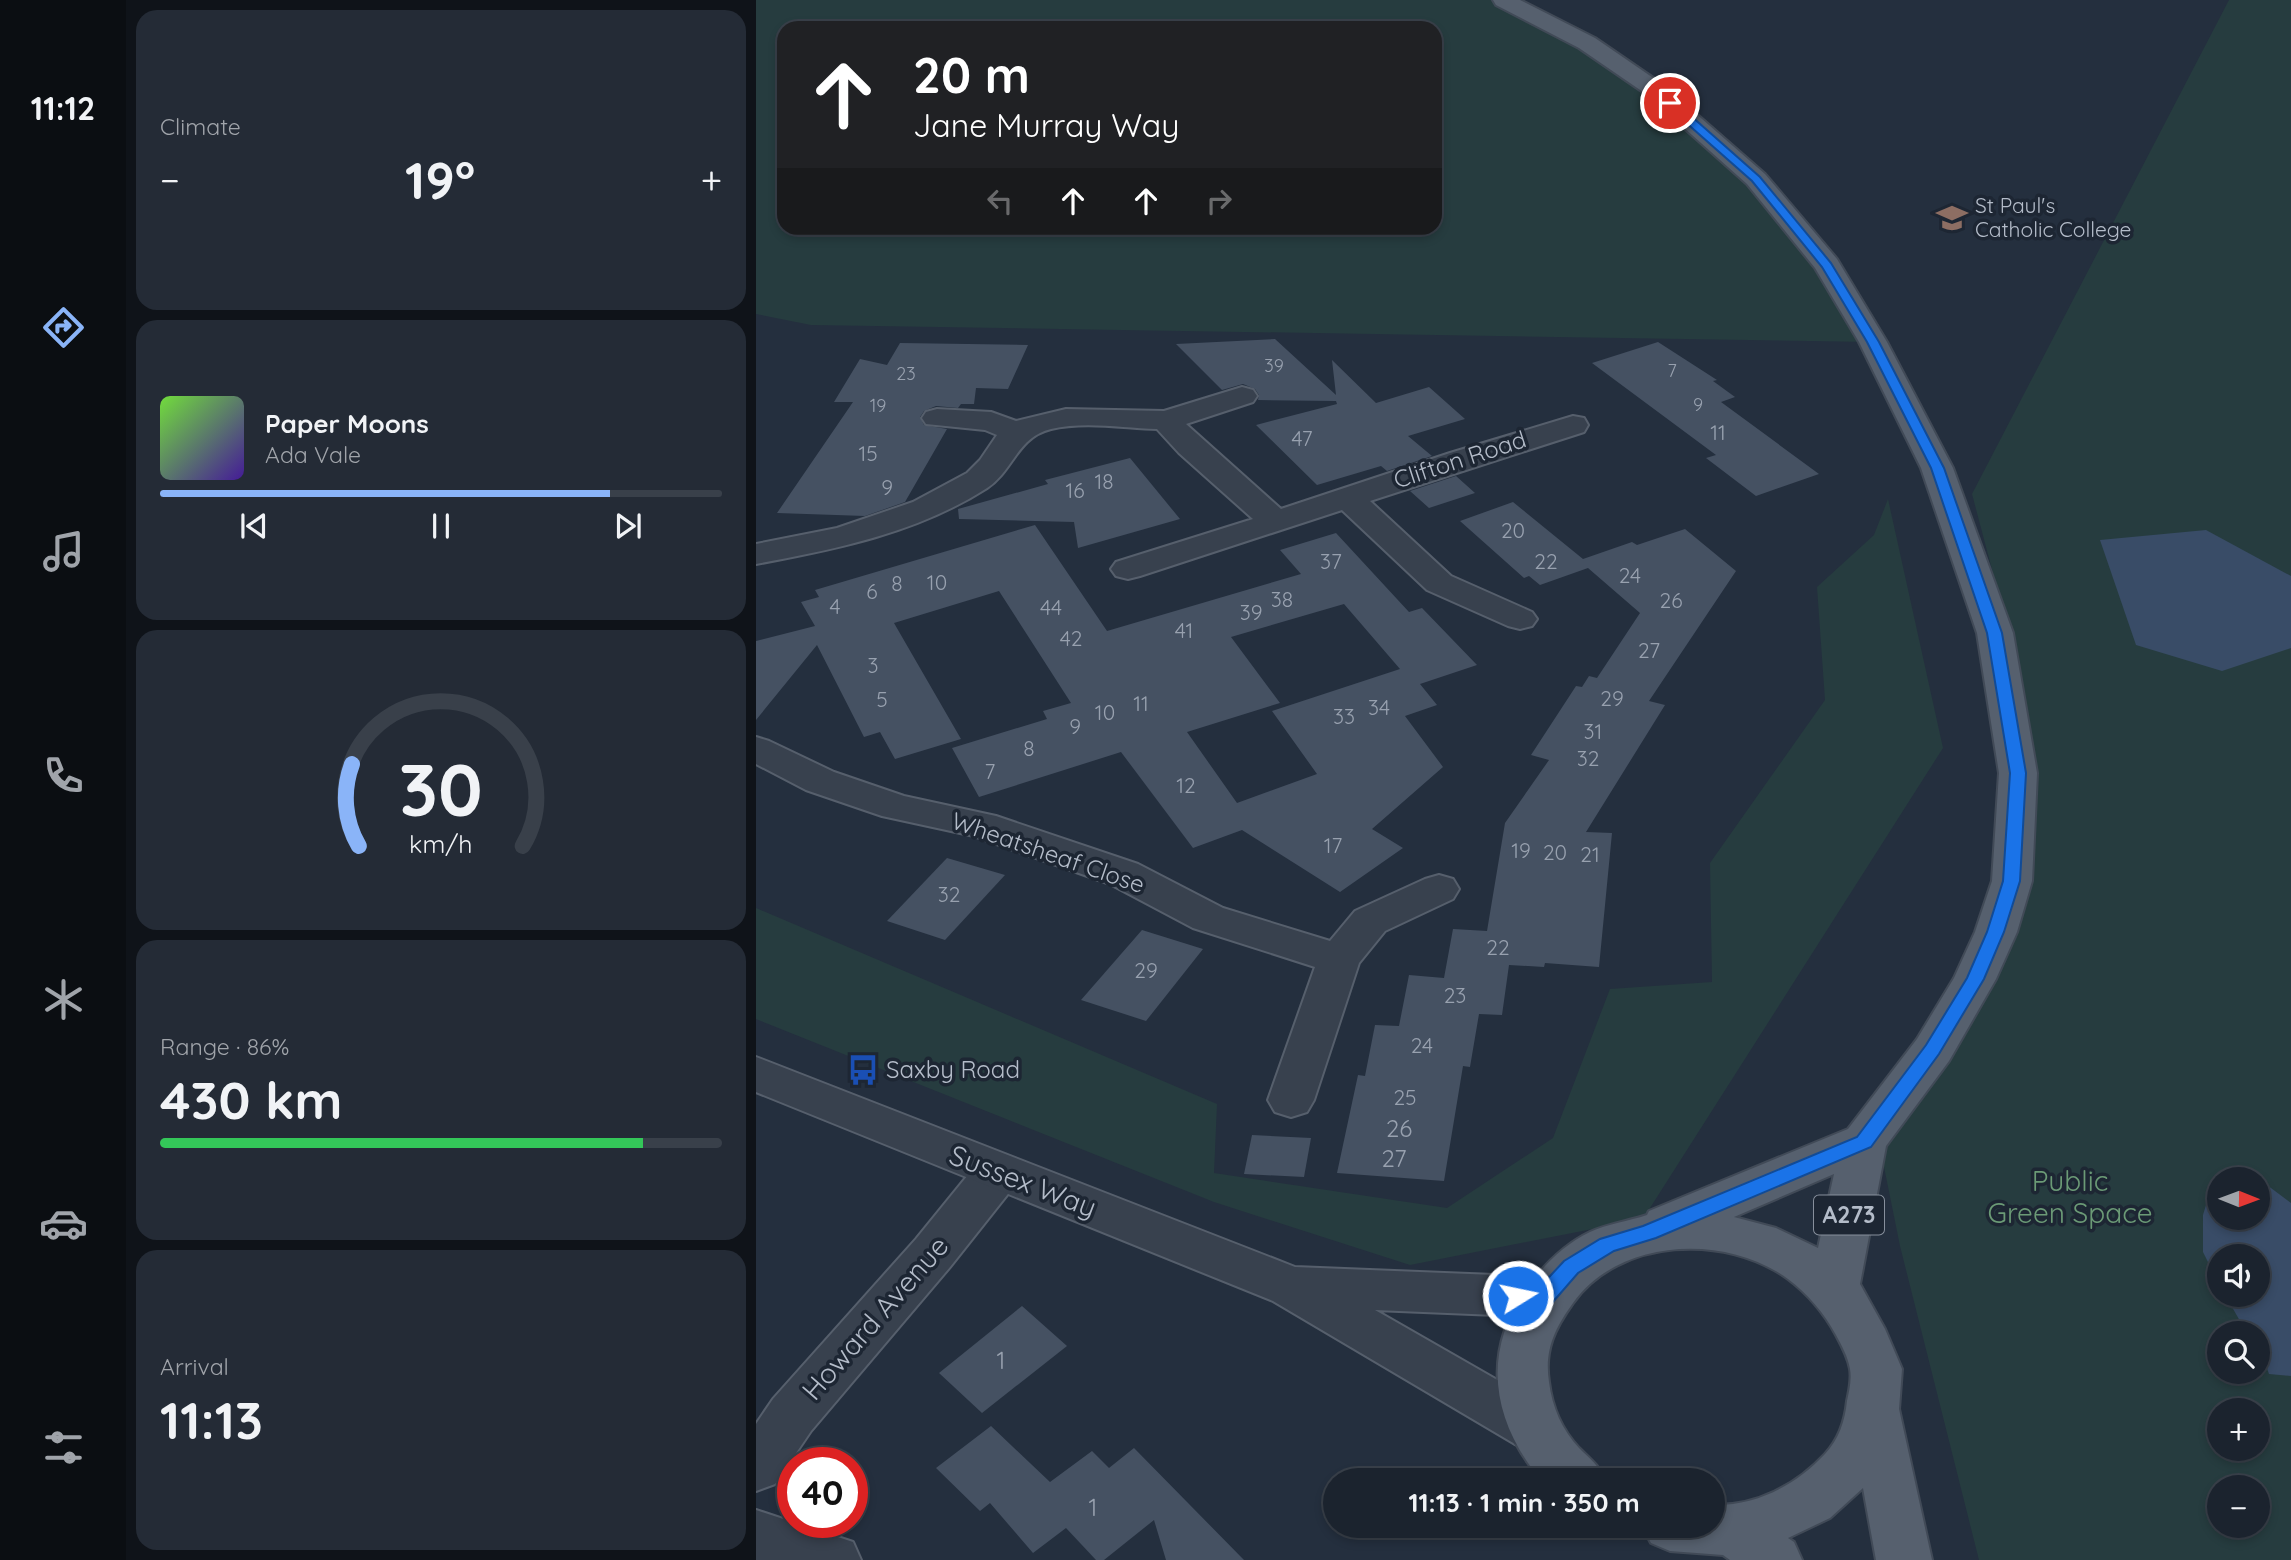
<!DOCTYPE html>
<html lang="en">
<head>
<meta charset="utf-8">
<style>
	:root { --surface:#1b232e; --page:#242b36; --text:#f1f3f6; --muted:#a0a4aa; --line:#39404a; --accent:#8ab4f8 }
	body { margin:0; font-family:Quicksand,sans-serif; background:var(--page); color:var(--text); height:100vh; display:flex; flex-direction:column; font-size:26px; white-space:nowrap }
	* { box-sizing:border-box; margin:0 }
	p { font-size:23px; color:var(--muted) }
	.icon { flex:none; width:38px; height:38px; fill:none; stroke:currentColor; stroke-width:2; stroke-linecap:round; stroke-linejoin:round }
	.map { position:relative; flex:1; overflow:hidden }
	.side { display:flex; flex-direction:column; gap:10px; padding:10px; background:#0f1319; width:630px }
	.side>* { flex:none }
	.top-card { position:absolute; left:21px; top:21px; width:665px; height:214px; border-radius:21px; box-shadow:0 4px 10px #0003,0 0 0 2px var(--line); background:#202124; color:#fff; overflow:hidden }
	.needle { width:46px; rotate:91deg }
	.tools { position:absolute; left:1451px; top:1167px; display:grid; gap:14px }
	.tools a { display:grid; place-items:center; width:63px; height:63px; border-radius:50%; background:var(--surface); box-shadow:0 4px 10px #0003,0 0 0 2px var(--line); font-size:35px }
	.speed { position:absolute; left:21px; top:1447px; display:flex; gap:14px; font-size:35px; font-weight:700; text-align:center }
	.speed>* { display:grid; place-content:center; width:91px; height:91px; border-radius:50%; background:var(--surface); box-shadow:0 4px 10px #0003,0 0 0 2px var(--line); line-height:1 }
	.speed .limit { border:10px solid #d22; background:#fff; color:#111 }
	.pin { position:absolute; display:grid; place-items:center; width:60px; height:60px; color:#fff; margin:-30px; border:4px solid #fff; border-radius:50%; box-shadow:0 2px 7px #0007 }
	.me { position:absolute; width:77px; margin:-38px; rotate:80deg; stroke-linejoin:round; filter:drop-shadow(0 0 5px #0008) }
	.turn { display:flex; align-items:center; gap:24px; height:147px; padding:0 21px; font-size:32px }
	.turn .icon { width:91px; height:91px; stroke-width:2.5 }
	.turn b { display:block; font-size:49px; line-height:60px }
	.lanes { display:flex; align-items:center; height:66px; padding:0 21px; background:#0003; justify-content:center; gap:35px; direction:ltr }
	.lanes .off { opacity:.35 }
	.big { font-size:52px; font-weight:800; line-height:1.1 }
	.side .card { flex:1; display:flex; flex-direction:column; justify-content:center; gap:10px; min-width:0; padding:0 24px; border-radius:21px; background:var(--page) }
	.side .dial { align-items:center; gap:0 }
	.dial svg { height:182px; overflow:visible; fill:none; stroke:var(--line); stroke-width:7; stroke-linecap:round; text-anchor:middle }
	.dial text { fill:var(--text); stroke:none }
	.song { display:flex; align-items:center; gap:21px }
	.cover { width:84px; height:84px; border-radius:10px; background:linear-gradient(135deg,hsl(100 70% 55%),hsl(260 70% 35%)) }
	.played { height:7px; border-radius:4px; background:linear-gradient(90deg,var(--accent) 80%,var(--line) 80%) }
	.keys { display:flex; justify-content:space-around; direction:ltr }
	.heat { display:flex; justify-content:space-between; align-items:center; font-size:38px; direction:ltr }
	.charge { height:10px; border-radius:5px; background:linear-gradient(90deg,#34c759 86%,var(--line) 0) }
	.trip { position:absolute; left:567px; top:1468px; width:402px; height:70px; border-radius:35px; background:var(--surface); box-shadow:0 4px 10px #0003,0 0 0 2px var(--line); font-weight:800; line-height:70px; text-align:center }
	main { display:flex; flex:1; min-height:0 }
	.menu { display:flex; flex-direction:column; width:126px; justify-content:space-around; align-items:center; background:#0b0e12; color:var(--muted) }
	.menu .icon { width:49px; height:49px }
	.menu .selected { color:var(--accent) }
	.menu b { font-size:32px; color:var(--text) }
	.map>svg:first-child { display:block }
	.green { fill:#263c3f; fill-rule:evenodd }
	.water { fill:#394c67; fill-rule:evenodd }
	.building { fill:#455162; fill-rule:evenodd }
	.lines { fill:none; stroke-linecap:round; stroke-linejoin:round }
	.minor-casing { stroke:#565f6c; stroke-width:4 }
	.tertiary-casing { stroke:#565f6c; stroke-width:4 }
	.primary-casing { stroke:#414a57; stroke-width:4 }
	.minor { fill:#38414e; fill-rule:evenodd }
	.tertiary { fill:#38414e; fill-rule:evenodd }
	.primary { fill:#56606e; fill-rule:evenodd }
	.route { fill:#1a73e8; stroke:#114b97; stroke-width:2 }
	.labels { text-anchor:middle; stroke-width:7; stroke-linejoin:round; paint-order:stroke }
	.far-number-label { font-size:18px; fill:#98a1af }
	.far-poi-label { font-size:21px; fill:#b4bcc9; stroke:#1d2633; text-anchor:start }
	.number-label { font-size:21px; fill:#98a1af }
	.shield { fill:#1d2633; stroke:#878f9c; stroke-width:2 }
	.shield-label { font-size:23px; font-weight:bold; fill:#b4bcc9 }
	.street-label { font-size:24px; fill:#b4bcc9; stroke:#1d2633 }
	.poi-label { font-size:24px; fill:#b4bcc9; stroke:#1d2633; text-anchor:start }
	.near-number-label { font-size:24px; fill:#98a1af }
	.near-street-label { font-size:28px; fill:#b4bcc9; stroke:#1d2633 }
	.near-park-label { font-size:28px; fill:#6b9a76; stroke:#1d2633 }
</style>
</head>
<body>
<main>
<nav class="menu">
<b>11:12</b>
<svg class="icon selected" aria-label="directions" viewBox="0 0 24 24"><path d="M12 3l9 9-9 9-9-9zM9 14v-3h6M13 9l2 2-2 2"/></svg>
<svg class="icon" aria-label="music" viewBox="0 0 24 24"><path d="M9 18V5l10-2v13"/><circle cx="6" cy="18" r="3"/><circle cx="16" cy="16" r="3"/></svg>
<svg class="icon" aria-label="phone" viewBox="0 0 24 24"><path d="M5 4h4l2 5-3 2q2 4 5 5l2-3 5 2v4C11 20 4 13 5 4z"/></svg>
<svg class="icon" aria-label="climate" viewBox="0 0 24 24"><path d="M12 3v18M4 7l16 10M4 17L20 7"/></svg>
<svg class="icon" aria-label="car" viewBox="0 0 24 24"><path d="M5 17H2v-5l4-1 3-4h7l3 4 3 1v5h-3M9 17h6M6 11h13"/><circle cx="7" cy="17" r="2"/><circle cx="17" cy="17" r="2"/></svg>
<svg class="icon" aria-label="filters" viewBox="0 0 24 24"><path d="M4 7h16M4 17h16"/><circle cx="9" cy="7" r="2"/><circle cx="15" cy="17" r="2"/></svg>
</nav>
<section class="side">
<div class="card"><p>Climate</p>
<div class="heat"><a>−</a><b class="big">19°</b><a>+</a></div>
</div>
<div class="card">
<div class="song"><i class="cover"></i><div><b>Paper Moons</b><p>Ada Vale</p></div></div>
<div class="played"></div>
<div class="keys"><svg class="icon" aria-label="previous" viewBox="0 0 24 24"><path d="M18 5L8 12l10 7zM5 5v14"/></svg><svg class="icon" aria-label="pause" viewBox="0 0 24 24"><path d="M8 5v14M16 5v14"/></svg><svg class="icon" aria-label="next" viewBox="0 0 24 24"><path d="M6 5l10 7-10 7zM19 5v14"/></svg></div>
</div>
<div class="card dial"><svg viewBox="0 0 100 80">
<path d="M14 69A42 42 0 1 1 86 69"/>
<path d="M14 69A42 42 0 0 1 11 33" stroke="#8ab4f8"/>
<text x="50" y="56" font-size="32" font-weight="700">30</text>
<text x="50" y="72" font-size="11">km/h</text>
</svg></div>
<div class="card"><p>Range · 86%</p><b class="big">430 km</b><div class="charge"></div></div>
<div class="card"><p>Arrival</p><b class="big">11:13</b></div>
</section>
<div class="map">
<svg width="1535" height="1560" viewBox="0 0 1535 1560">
	<rect width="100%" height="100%" fill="#242f3e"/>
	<g class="green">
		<path d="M0 0H750L831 43 1000 179 1063 277 1117 342 55 325 0 314ZM28 28H679V228H28Z"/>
		<path d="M1473 0H1535V1560H1223L1144 1246 1125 1152 1259 892 1278 753 1269 694 1216 494ZM1463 1180H1502V1218H1463ZM1463 1256H1502V1295H1463ZM1463 1334H1502V1372H1463ZM1463 1410H1502V1449H1463ZM1463 1488H1502V1526H1463Z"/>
		<path d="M1132 499 1187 748 887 1219 654 1265 458 1202 0 1019V908L461 1104 458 1173 691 1208 797 1138 854 989 956 982 954 863 1069 700 1061 587 1118 535Z"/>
	</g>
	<g class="water">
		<path d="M1450 530 1535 576V648L1466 671 1380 645 1344 540Z"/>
		<path d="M1499 1176 1535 1203V1376L1513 1374C1508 1359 1502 1348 1502 1334L1491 1333 1469 1295H1502V1256H1463V1284L1447 1252V1215L1458 1178ZM1463 1180H1502V1218H1463Z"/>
	</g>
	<g class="building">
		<path d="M519 339 580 395 576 360 620 403 673 387 709 419 652 436 676 456 631 471 625 466 561 485 500 425 581 404 580 401 502 400 503 395 499 389 487 384 466 390 420 344Z"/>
		<path d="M902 342 961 380 957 381 979 397 965 402 1063 474 1000 496 950 458 960 455 836 363Z"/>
		<path d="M144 343 272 345 252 389 220 388 218 404H205L202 408 180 406 168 411 164 417 168 425 191 429 149 502 109 516 21 513 97 402H78L104 359 131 365Z"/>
		<path d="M374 458 424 519 322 548 318 522 203 519 202 509 292 484 289 480Z"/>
		<path d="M700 476 719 493 673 508 654 491Z"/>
		<path d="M757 502 827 559 876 542 881 545 929 529 980 571 893 701 909 705 830 832 856 833 843 967 789 963 788 967 753 965 746 1015 723 1014 714 1067 707 1066 688 1181 581 1173 602 1075 609 1076 619 1025 643 1026 653 975 688 978 697 929 731 931 749 823 793 760 775 755 820 686 826 687 833 676 841 678 884 613 832 568 784 585 773 576 768 578 704 521Z"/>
		<path d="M279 525 351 631 545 574 524 550 580 533 653 612 666 608 721 665 664 684 681 705 649 716 687 767 616 829 647 848 584 892 486 830 437 848 365 752 223 797 196 748 291 719 287 711 315 703 243 591 138 623 205 739 139 759 124 732 108 737 61 645 0 720V641L59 626 45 602 63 597 59 590ZM588 604 644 669 516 711 561 774 481 803 431 732 524 703 475 637Z"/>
		<path d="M191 858 249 875 189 940 131 921Z"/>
		<path d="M386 930 447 949 390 1021 325 1000Z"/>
		<path d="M496 1135 555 1138 548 1177 488 1174Z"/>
		<path d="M266 1306 311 1346 226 1413 183 1373Z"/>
		<path d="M235 1426 294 1482 336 1451 353 1468 378 1448 488 1560H410L398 1520 348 1560H340L310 1528 277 1553 234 1503 224 1511 180 1468Z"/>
	</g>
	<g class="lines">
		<defs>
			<g id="minor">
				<path d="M486 387 497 390 501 396 497 402 430 424 525 509 694 453 817 416 828 418 832 425 828 432 614 501 695 576 776 612 781 619 776 626 764 629 752 626 671 590 586 510 384 576 372 579 360 576 355 569 360 562 497 519 423 453 401 429C367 428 329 421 295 429 261 437 257 471 231 488 161 533 80 549 0 564V544L81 528 157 502 211 473 224 460 241 435 229 430 170 424 166 418 170 412 181 409 235 412 260 421 310 409 408 411Z"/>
				<path d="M0 737 13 741 78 772 148 796 240 816 382 864 467 908 574 941 599 911 669 879 683 875 697 879 703 889 697 899 629 931 603 963 558 1100 551 1112 535 1117 519 1112 512 1100 559 967 437 928 354 884 218 836 126 816 50 790 0 764Z"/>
				<path d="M242 1154 259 1159 266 1172 259 1185 194 1267 55 1431 19 1484 0 1491V1424L17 1399 160 1239 225 1159Z"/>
				<path d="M0 1510 97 1542 105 1560H0Z"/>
			</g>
			<path id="tertiary" d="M0 1057 539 1267 788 1277 806 1283 813 1297 806 1311 788 1317 619 1310 797 1412 804 1428 797 1444 778 1451 759 1444 517 1301 0 1092Z"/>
			<path id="primary" d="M737 0H764L839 38 906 84 1009 174 1081 259 1131 342 1197 468 1257 633 1281 773 1276 881 1261 932 1240 979 1193 1061 1130 1146 1104 1284 1129 1329 1146 1369 1143 1409 1176 1560H1120L1107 1488 1074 1518 1032 1538 1038 1542 1046 1560H974L967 1555 914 1551 895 1543 886 1526H957V1505C1001 1506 1040 1485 1069 1454 1083 1439 1089 1421 1091 1401 1093 1391 1096 1380 1094 1369 1092 1357 1086 1346 1080 1335 1068 1313 1052 1294 1032 1279 970 1233 863 1238 817 1303 799 1328 788 1350 793 1382 796 1407 806 1430 823 1448 834 1459 843 1465 849 1480H785C734 1419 725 1349 774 1284 790 1263 809 1244 834 1232 851 1224 873 1221 891 1215L893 1211 1092 1129 1161 1039 1198 978 1219 932 1236 881 1243 773 1221 633 1165 468 1103 342 1059 268 991 184 890 94 823 48 740 5ZM1078 1174 1062 1248 1020 1228 978 1217Z"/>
		</defs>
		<use href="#minor" class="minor-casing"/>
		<use href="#tertiary" class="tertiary-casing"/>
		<use href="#primary" class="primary-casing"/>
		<use href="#minor" class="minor"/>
		<use href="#tertiary" class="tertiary"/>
		<use href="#primary" class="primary"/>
	</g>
	<path class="route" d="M910 100H917L1004 177 1075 263 1123 342 1188 468 1246 633 1270 773 1264 881 1248 932 1228 979 1183 1054 1115 1147 900 1238 858 1251 822 1273 796 1303 788 1305 755 1302 752 1296 755 1290 783 1288 808 1261 844 1239 887 1226 1101 1137 1170 1045 1211 978 1231 932 1247 881 1254 773 1231 633 1175 468 1111 342 1066 267 996 181 910 105Z"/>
	<defs>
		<symbol id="school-bare" viewBox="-9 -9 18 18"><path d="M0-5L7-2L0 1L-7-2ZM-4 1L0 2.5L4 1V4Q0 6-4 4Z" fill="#8d6e63" stroke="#1d2633" stroke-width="2.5" paint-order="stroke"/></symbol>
		<symbol id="bus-bare" viewBox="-9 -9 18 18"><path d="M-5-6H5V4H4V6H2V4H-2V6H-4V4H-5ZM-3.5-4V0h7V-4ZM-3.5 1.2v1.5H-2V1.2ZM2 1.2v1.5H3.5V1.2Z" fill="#1a4fb4" stroke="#1d2633" stroke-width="2.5" paint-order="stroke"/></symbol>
	</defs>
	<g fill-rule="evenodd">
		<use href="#school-bare" x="1174" y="196" width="44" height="44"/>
		<use href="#bus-bare" x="85" y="1048" width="44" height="44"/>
	</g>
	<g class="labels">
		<g class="far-number-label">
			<text x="518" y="372">39</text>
			<text x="916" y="377">7</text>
			<text x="150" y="380">23</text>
			<text x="942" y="411">9</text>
			<text x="122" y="412">19</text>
		</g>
		<g class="far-poi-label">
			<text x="1219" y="213">St Paul's<tspan x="1219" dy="24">Catholic College</tspan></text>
		</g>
		<g class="number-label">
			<text x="962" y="440">11</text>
			<text x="546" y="446">47</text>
			<text x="112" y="461">15</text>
			<text x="348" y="489">18</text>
			<text x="131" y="495">9</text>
			<text x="319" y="498">16</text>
			<text x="757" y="538">20</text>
			<text x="575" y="569">37</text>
			<text x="790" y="569">22</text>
			<text x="874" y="583">24</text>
			<text x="181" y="590">10</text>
			<text x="141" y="591">8</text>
			<text x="116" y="599">6</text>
			<text x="526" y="607">38</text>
			<text x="915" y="608">26</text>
			<text x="79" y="614">4</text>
			<text x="295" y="615">44</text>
			<text x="495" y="620">39</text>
			<text x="428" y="638">41</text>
			<text x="315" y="646">42</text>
			<text x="893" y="658">27</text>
			<text x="117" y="673">3</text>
			<text x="856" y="706">29</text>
			<text x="126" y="707">5</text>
			<text x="385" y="711">11</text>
			<text x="623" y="715">34</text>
			<text x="349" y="720">10</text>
			<text x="588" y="724">33</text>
			<text x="319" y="734">9</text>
			<text x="837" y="739">31</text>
			<text x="273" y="756">8</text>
			<text x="832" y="766">32</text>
			<text x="234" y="779">7</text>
			<text x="430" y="793">12</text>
			<text x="577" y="853">17</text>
			<text x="765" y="858">19</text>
			<text x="799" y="860">20</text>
			<text x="834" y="862">21</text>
			<text x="193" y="902">32</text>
			<text x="742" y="955">22</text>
			<text x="390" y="978">29</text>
			<text x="699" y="1003">23</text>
			<text x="666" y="1053">24</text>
			<text x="649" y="1105">25</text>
		</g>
		<rect class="shield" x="1058" y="1195.5" width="70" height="39" rx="5"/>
		<g class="shield-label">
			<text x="1093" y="1223">A273</text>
		</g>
		<g class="street-label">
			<text transform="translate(704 460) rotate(-18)" y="8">Clifton Road</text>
			<text transform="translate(292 853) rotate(19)" y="8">Wheatsheaf Close</text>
		</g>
		<g class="poi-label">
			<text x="130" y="1078">Saxby Road</text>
		</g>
		<g class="near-number-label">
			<text x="643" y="1137">26</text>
			<text x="638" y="1167">27</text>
			<text x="245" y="1369">1</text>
			<text x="337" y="1516">1</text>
		</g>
		<g class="near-street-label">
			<text transform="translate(267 1181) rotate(21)" y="10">Sussex Way</text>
			<text transform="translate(119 1318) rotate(-49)" y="10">Howard Avenue</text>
		</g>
		<g class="near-park-label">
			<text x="1314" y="1191">Public<tspan x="1314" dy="32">Green Space</tspan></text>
		</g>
	</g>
</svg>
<div class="tools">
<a><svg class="needle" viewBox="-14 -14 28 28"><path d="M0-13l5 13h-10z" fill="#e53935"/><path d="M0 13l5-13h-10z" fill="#a0a4aa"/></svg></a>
<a><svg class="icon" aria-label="sound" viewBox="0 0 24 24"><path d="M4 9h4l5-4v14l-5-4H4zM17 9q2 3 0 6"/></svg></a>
<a><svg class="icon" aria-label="search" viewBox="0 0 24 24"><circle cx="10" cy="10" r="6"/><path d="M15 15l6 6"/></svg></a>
<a>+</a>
<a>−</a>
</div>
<div class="speed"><div class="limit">40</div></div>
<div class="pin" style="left:914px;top:103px;background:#d93025"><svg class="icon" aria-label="arrive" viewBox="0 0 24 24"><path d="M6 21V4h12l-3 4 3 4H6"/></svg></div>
<svg class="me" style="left:762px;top:1296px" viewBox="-20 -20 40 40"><circle r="17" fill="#1a73e8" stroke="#fff" stroke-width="3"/><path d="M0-11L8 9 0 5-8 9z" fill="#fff"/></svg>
<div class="trip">11:13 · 1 min · 350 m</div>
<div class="top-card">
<div class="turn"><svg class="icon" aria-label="ahead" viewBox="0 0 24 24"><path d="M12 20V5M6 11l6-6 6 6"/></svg><div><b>20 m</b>Jane Murray Way</div></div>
<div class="lanes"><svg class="icon off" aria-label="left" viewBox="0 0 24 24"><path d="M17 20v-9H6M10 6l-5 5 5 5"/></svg><svg class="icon" aria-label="ahead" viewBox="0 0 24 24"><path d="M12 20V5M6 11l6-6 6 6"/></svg><svg class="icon" aria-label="ahead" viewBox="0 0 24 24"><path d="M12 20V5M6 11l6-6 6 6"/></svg><svg class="icon off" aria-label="right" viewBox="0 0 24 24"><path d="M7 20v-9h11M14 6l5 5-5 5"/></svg></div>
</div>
</div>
</main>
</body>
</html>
